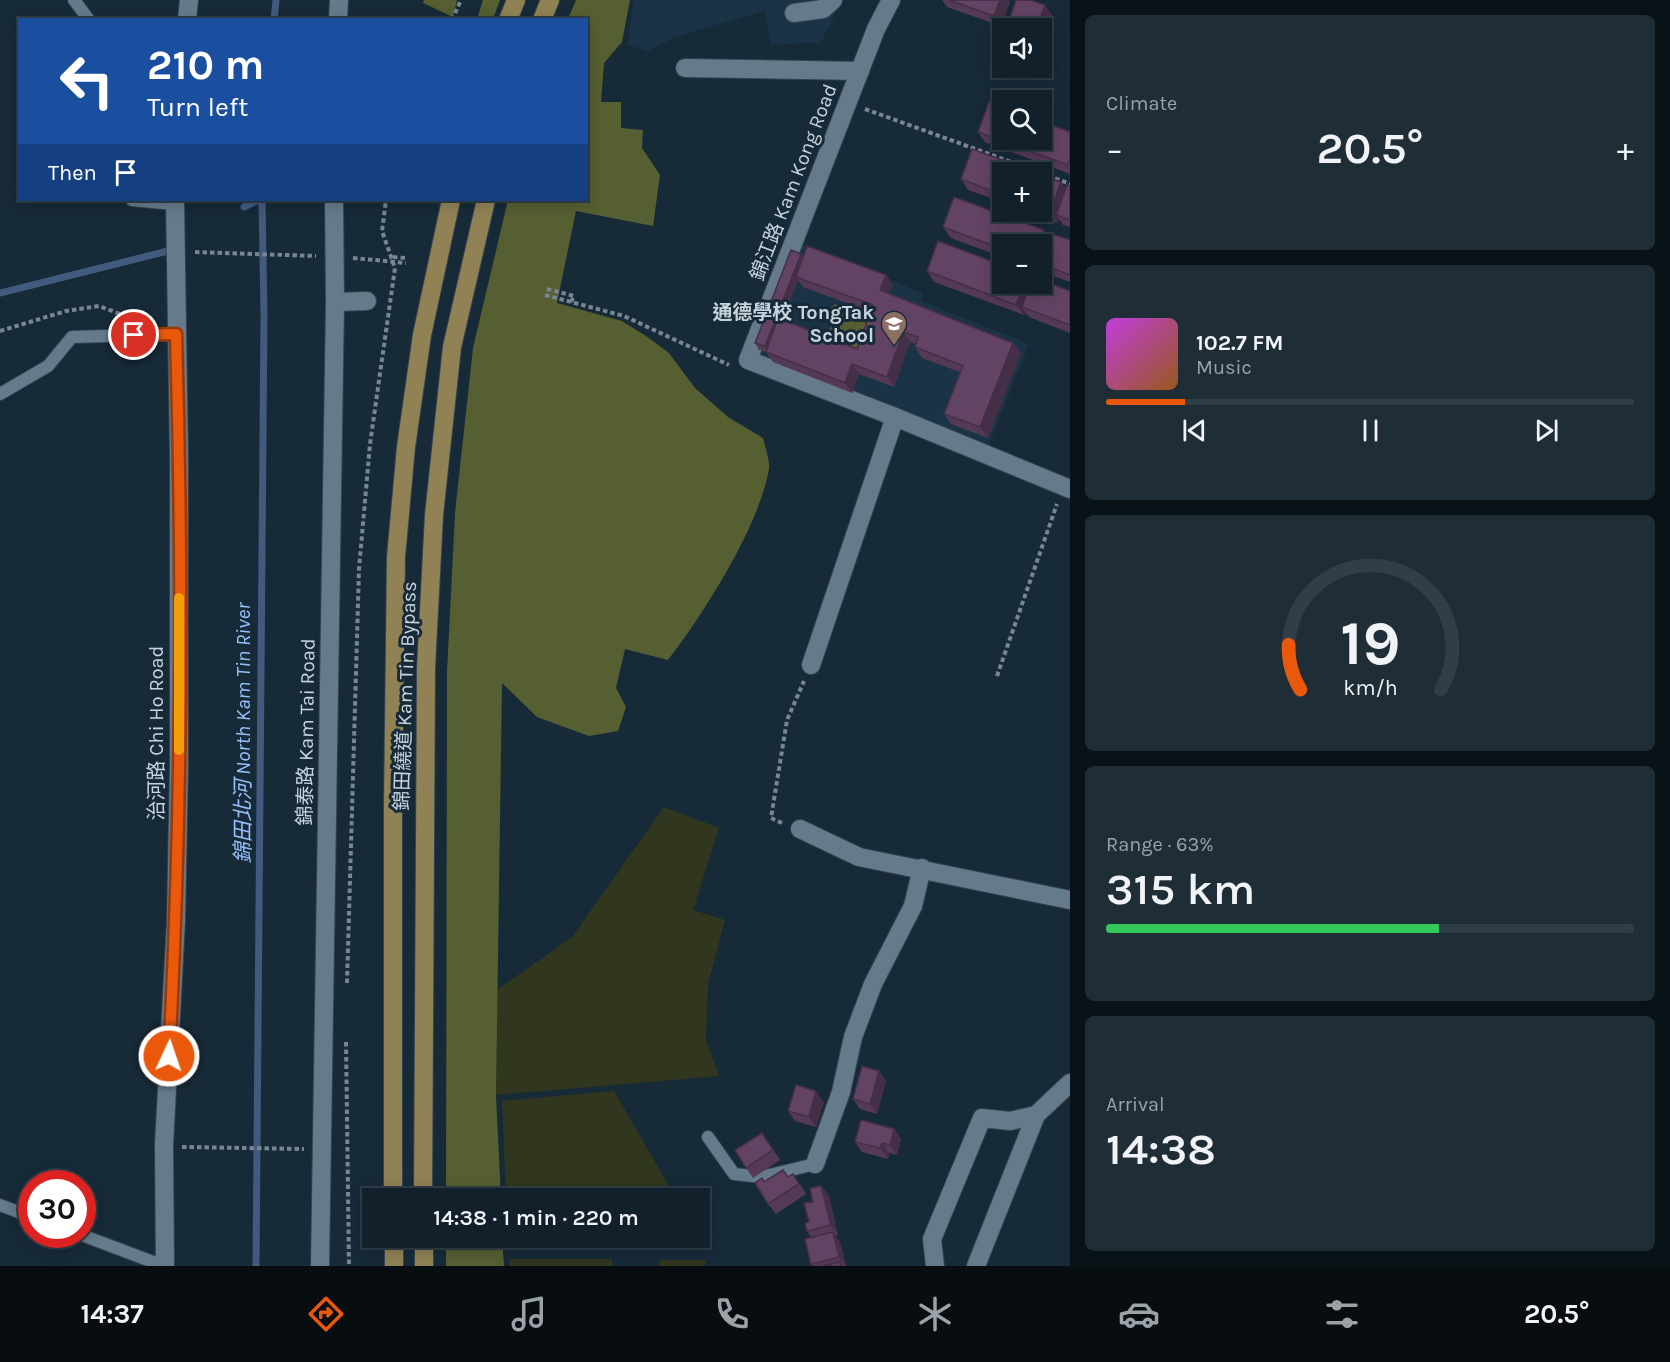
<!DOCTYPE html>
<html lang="en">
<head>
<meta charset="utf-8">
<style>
	:root { --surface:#11202a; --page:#1e2d36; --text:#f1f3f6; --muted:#9ca3a8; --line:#303e47; --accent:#ea580c }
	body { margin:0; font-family:Karla,"Noto Sans TC",sans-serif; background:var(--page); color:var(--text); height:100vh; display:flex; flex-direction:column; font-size:22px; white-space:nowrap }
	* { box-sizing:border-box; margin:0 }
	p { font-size:20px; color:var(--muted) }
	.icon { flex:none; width:33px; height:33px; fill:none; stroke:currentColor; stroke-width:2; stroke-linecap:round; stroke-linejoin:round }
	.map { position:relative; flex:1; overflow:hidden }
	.sheet { display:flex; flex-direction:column; gap:15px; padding:15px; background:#091217; width:600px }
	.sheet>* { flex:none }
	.hud { position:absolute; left:18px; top:18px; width:570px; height:183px; border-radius:0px; box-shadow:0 3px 15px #0003,0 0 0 2px var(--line); background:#1a4fa0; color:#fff; overflow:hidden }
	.fabs { position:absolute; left:992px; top:18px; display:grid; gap:12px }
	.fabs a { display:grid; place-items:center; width:60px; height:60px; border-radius:0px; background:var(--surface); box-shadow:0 3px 15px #0003,0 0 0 2px var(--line); font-size:30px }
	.speed { position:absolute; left:18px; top:1170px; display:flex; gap:12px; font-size:30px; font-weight:700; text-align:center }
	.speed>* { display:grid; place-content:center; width:78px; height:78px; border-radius:50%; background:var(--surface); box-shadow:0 3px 15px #0003,0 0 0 2px var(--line); line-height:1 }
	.speed .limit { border:9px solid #d22; background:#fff; color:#111 }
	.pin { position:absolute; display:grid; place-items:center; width:51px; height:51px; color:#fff; margin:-26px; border:3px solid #fff; border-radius:50%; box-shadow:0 2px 6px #0007 }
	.me { position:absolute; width:66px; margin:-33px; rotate:3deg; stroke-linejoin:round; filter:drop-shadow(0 0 4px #0008) }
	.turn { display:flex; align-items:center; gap:21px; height:126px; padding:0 30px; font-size:27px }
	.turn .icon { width:78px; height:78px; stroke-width:2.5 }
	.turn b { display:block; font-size:42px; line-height:51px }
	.then { display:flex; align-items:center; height:57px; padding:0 30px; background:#0003; gap:12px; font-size:22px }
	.big { font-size:45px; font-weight:600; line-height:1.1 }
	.sheet .card { flex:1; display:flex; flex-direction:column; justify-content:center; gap:9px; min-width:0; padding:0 21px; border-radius:9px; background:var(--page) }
	.sheet .dial { align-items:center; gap:0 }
	.dial svg { height:156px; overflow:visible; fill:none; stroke:var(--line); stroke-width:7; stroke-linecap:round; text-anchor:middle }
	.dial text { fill:var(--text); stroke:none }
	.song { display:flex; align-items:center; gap:18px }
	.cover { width:72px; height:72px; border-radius:9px; background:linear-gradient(135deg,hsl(290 70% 55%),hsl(30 70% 35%)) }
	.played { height:6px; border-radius:3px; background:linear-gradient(90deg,var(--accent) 15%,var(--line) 15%) }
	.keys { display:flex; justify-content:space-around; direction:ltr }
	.heat { display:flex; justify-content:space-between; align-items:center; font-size:33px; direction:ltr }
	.charge { height:9px; border-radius:4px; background:linear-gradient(90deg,#34c759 63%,var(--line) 0) }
	.trip { position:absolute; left:362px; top:1188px; width:348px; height:60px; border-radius:0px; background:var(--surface); box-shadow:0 3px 15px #0003,0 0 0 2px var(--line); font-weight:600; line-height:60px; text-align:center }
	.dock { display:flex; height:96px; justify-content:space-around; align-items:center; background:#070d11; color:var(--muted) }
	.dock .icon { width:42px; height:42px }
	.dock .current { color:var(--accent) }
	.dock b { font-size:27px; color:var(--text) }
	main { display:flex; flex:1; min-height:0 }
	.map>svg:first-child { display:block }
	.built { fill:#1a3346 }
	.green { fill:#31361e }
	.forest { fill:#565f32 }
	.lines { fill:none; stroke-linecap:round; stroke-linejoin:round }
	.stream { stroke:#415a7e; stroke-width:7 }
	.lane-casing { stroke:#354450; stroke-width:14 }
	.street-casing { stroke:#354450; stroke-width:20 }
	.primary-casing { stroke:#354450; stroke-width:20 }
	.path { stroke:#778691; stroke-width:4; stroke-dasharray:4.5 3; stroke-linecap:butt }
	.lane { stroke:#657b8c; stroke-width:12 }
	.street { stroke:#657b8c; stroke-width:18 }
	.primary { stroke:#918255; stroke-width:18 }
	.wall { fill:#553a56; fill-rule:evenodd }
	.shaded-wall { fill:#452f46 }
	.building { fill:#634364; stroke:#452f46; stroke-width:1.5 }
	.route-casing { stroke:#983908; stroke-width:15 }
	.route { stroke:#ea580c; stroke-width:10 }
	.slow { stroke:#f59e0b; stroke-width:10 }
	.labels { text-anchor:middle; stroke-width:6; stroke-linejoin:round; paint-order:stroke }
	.street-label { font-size:20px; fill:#c8d4dd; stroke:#172a38 }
	.poi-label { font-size:20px; font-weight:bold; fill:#c8d4dd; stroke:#172a38; text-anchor:end }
	.water-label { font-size:21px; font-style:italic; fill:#96c1fc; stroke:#172a38 }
</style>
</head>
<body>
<main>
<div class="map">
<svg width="1070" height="1266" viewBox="0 0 1070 1266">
	<rect width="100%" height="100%" fill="#172a38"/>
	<g class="built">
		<path d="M634 0H842L821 43 771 44 765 11 675 37 649 51 627 45Z"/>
		<path d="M801 244 923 293 921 301 1029 344 988 447 757 356Z"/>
	</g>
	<g class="green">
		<path d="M664 807 719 828 693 910 725 920 708 984 706 1040 719 1076 496 1095 497 990 572 937Z"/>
		<path d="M614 1091 676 1198H506L502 1101Z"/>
		<path d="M508 1238H698L703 1245 508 1244Z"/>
		<path d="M509 1259H612V1266H510Z"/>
		<rect x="660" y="1260" width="45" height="6"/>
	</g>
	<g class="forest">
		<path d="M424 0H457L453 17 423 3Z"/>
		<path d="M483 0H500L493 19H477Z"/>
		<path d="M576 0H630L622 42 604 63 601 102H621V128L643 130 642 148 660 175 653 226 576 211 557 303 622 321 646 336 669 353 695 388 728 417 763 438C765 447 770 460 769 469 759 527 704 613 668 660L625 649 616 688 626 707 618 731 589 736 537 717 502 683 496 1095 501 1198H446L447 672 455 513 473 348 508 200H586V20L568 19Z"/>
		<path d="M835 304 865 318 866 329 861 335 863 339 860 352 852 349 849 341H834L826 332 832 326 827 311Z"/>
		<path d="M446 1238H502L504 1266H446Z"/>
	</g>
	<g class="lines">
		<g class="stream">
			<path d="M274 20 276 0"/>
			<path d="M244 207 258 200"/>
			<path d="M0 293 172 250"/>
			<path d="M256 1266 264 315 262 200"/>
		</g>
		<defs>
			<g id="lane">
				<path d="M74 0 89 20"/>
				<path d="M132 200 174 204"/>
				<path d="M0 394 48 366 72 337 175 334"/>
				<path d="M708 1137 734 1174 762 1177 815 1164"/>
				<path d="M0 1205 32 1217"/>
				<path d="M79 1234 164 1266"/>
			</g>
			<g id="street">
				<path d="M891 0 876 29 748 360 895 417 1070 489"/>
				<path d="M794 13 823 9 833 0"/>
				<path d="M187 20 189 0"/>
				<path d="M338 20 339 0"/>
				<path d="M685 68 860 71"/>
				<path d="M335 302 367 301"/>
				<path d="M811 665 895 417"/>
				<path d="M800 829 859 857 1070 900"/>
				<path d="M815 1164 841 1092 853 1037 873 984 913 906 922 868"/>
				<path d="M165 1266 164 1145 176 921 179 767V453L175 200"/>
				<path d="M320 1266 335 302 334 200"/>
				<path d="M935 1266 932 1239 982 1118 1010 1121 1036 1115"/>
				<path d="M976 1266 1036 1115 1070 1083"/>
			</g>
			<g id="primary">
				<path d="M508 20 516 0"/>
				<path d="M542 20 550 0"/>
				<path d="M393 1198V806L396 557 406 447 422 335 451 200"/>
				<path d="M423 1198 426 668 434 515 452 347 486 200"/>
				<path d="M394 1238V1266"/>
				<path d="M424 1238V1266"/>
			</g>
		</defs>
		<use href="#lane" class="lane-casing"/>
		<use href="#street" class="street-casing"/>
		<use href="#primary" class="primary-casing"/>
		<g class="path">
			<path d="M452 20 461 0"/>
			<path d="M865 109 1039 172"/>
			<path d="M1041 173 1070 184"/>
			<path d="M195 252 316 256"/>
			<path d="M393 257 405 258"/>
			<path d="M353 258 406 263"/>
			<path d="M547 289 574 296 571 302"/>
			<path d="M545 295 624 316 729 365"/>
			<path d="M0 331 66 311 99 306 128 317"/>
			<path d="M997 676 1057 504"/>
			<path d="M782 823 771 818 787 720 804 681"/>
			<path d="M347 983 359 569 370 444 395 268 382 231 386 200"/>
			<path d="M346 1042 349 1266"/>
			<path d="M182 1147 304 1149"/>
		</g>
		<use href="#lane" class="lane"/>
		<use href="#street" class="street"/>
		<use href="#primary" class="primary"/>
	</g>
	<g class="wall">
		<path d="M942 0H1009L1010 2 1001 26 947 7Z"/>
		<path d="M1045 5 1052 15 1044 40 1041 39V28H1015L1009 20Z"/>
		<path d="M978 132H1070V174L985 142Z"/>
		<path d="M1002 172V202L968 190 961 179Z"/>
		<path d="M1041 175 1065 188 1070 186V227L1063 225 1059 219 1057 223 1027 212H1041Z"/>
		<path d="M943 227 1048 236 1070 240V282L1045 273 1041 268V244H1002V257L951 238Z"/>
		<path d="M803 257 886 275 893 285 889 294 1013 343 1021 353 988 438 951 424 944 414 960 372 922 358 915 347 916 344 910 342 894 387 859 374 852 393 773 362 766 352 759 350 755 343ZM798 280 803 287 871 312 857 349 783 320Z"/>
		<path d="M927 271 1002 284 1070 291V333L1029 317 1025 312 1024 315 934 282Z"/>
		<path d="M879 1071 886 1081 877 1114 860 1109 853 1099Z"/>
		<path d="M824 1102 816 1127 795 1121 788 1111Z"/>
		<path d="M894 1129 901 1139 897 1155 889 1153 888 1159 862 1152 855 1142Z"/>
		<path d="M769 1143 780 1160 753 1178 746 1168Z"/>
		<path d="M788 1177 800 1184 806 1194 776 1214 768 1204Z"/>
		<path d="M821 1186 829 1196 838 1235 835 1236 840 1242 846 1266H813L811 1264V1237L807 1231 813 1202Z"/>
	</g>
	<g class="shaded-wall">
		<path d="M1000 0H1009L1010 2 1001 26 994 16Z"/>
		<path d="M1045 5 1052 15 1044 40 1041 36V28H1037Z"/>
		<path d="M1061 182 1069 193 1056 215 1059 219 1057 223 1050 213Z"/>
		<path d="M1044 230 1051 241 1041 264V244H1039Z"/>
		<path d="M801 254 805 261 796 277 798 280 770 353 765 346Z"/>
		<path d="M886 275 893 285 887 300 880 290Z"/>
		<path d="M1024 284H1034L1022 307 1025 312 1024 315 1016 305Z"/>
		<path d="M903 332 910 342 894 387 887 377Z"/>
		<path d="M1013 343 1021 353 988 438 980 427Z"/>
		<path d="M852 364 859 374 852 393 845 383Z"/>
		<path d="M879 1071 886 1081 877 1114 870 1104Z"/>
		<path d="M816 1091 824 1102 816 1127 809 1117Z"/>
		<path d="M894 1129 901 1139 897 1155 890 1145Z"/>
		<path d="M882 1143 889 1153 888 1159 880 1148Z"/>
		<path d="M821 1186 829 1196 838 1235 831 1225Z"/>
		<path d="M833 1232 840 1242 846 1266 839 1257Z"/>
	</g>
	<g class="building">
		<path d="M949 0H1000L994 16Z"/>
		<path d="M1016 0H1030L1045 5 1037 28H1033L1009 20Z"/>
		<path d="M989 102 1002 106V140H1041V121L1070 132V159L1068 165 978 132Z"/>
		<path d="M972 149 1035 172H1002V195L961 179Z"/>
		<path d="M1041 175 1061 182 1050 213 1041 209Z"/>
		<path d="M1067 185 1070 186V220L1056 215Z"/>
		<path d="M954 197 1044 230 1039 244H1002V249L943 227Z"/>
		<path d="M1049 233 1070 240V275L1041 264V255Z"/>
		<path d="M938 241 1002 265V284H1024L1016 305 927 271Z"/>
		<path d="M807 246 886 275 880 290 1013 343 980 427 944 414 963 366 915 347 918 337 903 332 887 377 852 364 845 383 766 352 778 318 857 349 873 305 796 277Z"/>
		<path d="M791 250 801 254 765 346 755 343Z"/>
		<path d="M1041 280 1070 291V325L1022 307 1030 284H1041Z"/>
		<path d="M862 1066 879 1071 870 1104 853 1099Z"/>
		<path d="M796 1085 816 1091 809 1117 788 1111Z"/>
		<path d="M861 1120 894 1129 890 1145 882 1143 880 1148 855 1142Z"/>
		<path d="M762 1133 773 1150 746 1168 735 1150Z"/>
		<path d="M783 1170 788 1177 793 1174 799 1184 768 1204 755 1183 762 1178 764 1182Z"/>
		<path d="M821 1186 831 1225 807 1231 805 1223 809 1222 804 1203 813 1202 810 1188Z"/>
		<path d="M833 1232 839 1257 811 1264 805 1239Z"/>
		<path d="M840 1262 841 1266H823Z"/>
	</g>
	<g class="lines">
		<defs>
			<path id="route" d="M134 335 176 334C183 575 182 816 169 1056"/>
		</defs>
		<use href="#route" class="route-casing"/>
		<use href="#route" class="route"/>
		<path class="slow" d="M179 598V750"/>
	</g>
	<defs>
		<symbol id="school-pin" viewBox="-11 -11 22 30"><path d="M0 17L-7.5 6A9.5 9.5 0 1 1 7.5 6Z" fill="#8d6e63" stroke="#172a38"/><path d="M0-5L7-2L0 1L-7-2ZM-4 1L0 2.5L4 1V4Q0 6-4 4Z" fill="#fff"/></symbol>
	</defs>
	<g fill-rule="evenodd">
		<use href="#school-pin" x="879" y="309" width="30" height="40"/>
	</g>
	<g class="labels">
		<g class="street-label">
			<text transform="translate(793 182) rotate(-69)" y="7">錦江路 Kam Kong Road</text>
			<text transform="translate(405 696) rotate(-88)" y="7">錦田繞道 Kam Tin Bypass</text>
			<text transform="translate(306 732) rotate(-89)" y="7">錦泰路 Kam Tai Road</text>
			<text transform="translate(156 733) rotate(-90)" y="7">治河路 Chi Ho Road</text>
		</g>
		<g class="poi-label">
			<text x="874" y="319">通德學校 TongTak<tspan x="874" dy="23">School</tspan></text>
		</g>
		<g class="water-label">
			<text transform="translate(243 733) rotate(-90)" y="7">錦田北河 North Kam Tin River</text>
		</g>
	</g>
</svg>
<div class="fabs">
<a><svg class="icon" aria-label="sound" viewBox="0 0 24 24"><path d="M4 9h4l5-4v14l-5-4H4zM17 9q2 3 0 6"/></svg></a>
<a><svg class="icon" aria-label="search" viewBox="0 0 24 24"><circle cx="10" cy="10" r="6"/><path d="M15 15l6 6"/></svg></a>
<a>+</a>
<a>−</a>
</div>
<div class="speed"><div class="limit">30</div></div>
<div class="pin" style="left:134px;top:335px;background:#d93025"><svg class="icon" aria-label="arrive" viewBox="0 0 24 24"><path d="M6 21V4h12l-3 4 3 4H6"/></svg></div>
<svg class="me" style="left:169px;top:1056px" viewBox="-20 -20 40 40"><circle r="17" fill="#ea580c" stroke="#fff" stroke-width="3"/><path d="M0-11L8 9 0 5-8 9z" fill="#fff"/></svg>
<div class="trip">14:38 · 1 min · 220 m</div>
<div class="hud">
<div class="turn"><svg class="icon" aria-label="left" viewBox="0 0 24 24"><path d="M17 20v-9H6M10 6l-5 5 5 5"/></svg><div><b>210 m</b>Turn left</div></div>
<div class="then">Then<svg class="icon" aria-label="arrive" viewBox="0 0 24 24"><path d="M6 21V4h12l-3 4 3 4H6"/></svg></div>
</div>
</div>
<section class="sheet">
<div class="card"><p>Climate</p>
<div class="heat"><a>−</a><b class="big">20.5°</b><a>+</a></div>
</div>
<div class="card">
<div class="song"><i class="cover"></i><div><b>102.7 FM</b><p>Music</p></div></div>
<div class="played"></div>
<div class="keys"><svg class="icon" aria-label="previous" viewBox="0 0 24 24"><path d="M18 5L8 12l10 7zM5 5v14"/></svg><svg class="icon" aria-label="pause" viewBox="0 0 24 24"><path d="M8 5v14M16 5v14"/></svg><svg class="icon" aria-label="next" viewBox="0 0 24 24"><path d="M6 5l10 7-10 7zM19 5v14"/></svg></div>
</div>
<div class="card dial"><svg viewBox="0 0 100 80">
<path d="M14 69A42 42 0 1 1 86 69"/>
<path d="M14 69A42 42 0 0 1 8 46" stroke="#ea580c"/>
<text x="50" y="56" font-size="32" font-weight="700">19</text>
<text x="50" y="72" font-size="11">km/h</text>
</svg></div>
<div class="card"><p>Range · 63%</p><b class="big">315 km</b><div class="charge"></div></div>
<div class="card"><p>Arrival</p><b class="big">14:38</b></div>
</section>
</main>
<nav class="dock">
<b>14:37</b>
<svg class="icon current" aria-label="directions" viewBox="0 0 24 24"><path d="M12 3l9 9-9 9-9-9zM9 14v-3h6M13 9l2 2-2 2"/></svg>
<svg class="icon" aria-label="music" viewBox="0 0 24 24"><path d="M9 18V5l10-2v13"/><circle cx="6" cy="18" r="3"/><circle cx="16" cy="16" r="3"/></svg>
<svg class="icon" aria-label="phone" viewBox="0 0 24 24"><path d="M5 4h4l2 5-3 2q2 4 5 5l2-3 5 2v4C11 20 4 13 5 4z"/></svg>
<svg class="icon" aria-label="climate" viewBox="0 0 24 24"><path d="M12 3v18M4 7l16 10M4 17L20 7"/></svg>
<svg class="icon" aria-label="car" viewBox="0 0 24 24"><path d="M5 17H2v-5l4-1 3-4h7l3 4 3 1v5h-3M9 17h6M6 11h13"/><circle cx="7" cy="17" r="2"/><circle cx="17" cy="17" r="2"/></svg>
<svg class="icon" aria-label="filters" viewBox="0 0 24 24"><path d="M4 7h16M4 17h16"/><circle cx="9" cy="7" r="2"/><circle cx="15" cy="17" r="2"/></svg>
<b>20.5°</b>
</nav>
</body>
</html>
